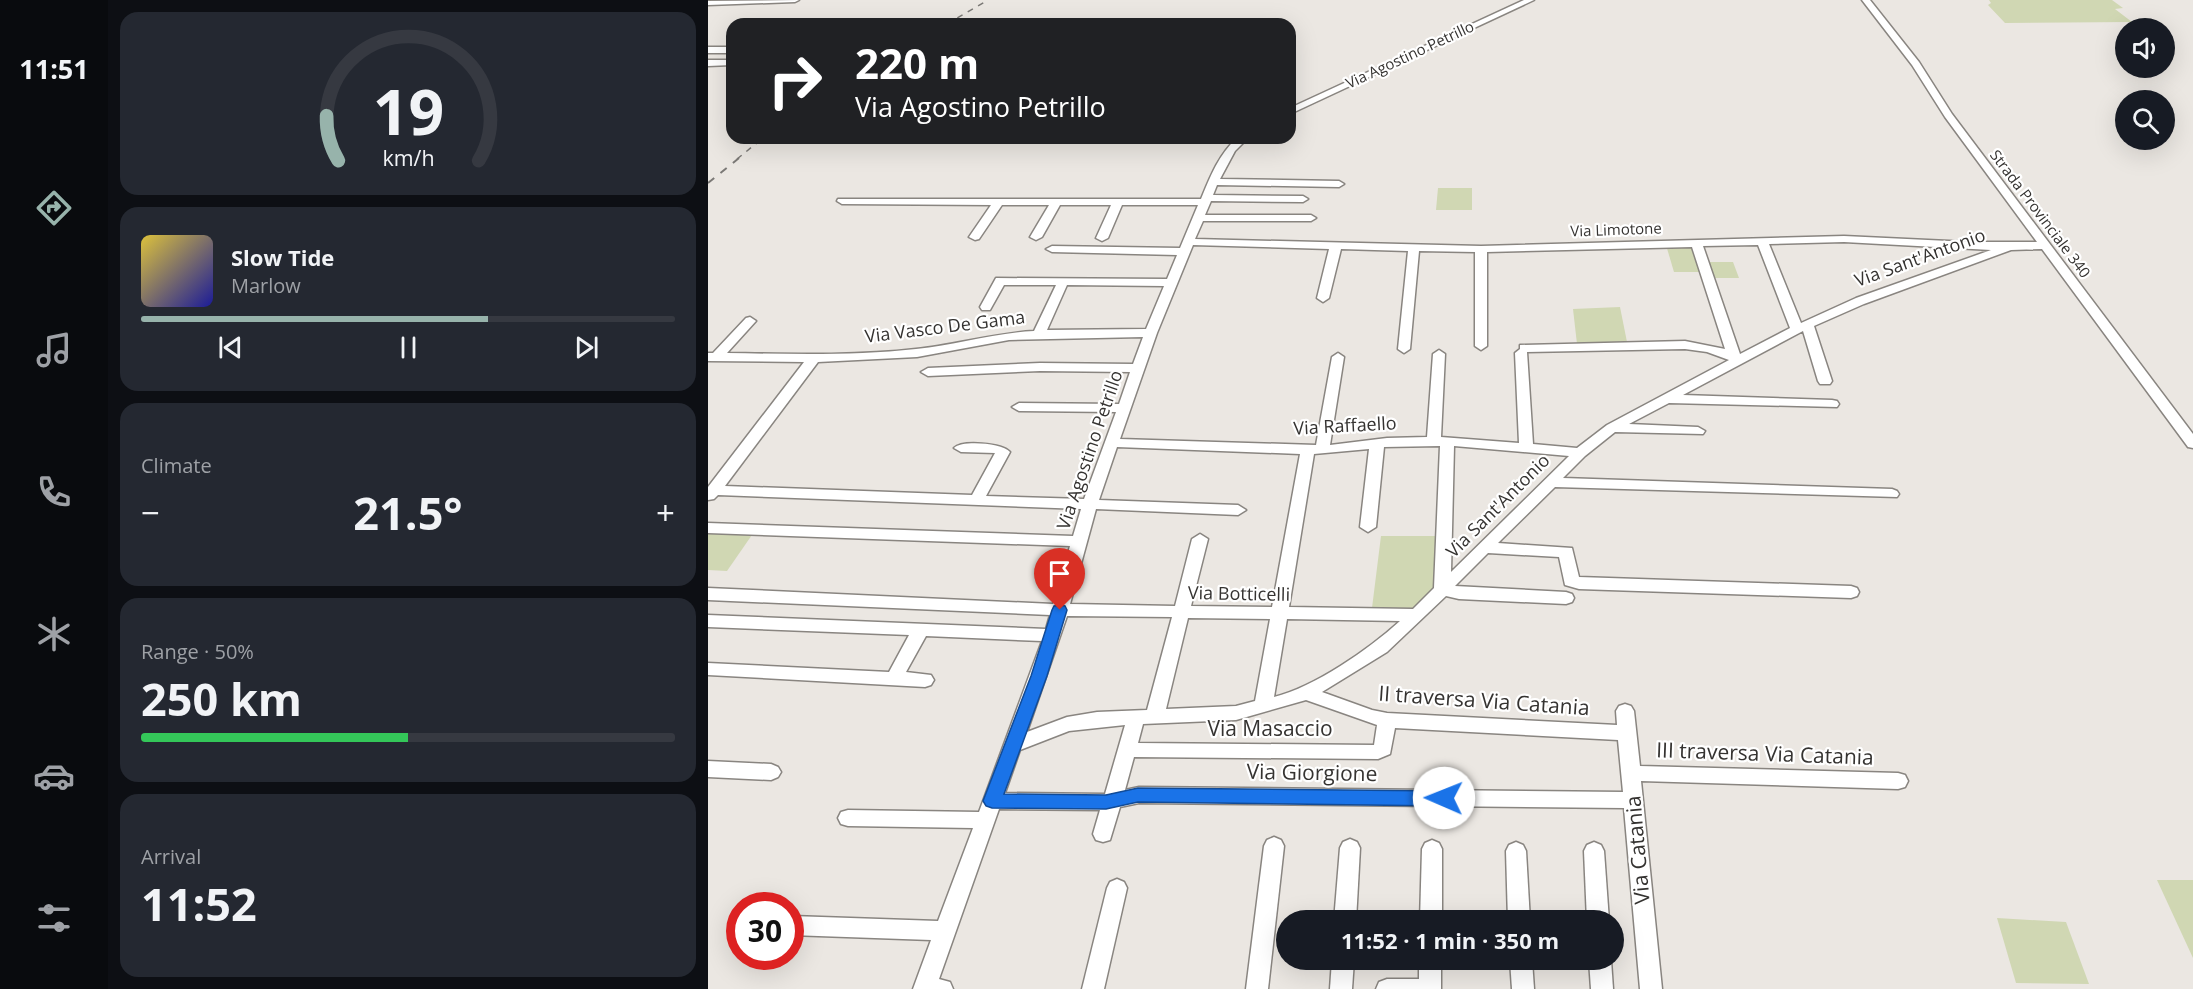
<!DOCTYPE html>
<html lang="en">
<head>
<meta charset="utf-8">
<style>
	:root { --surface:#171b24; --page:#242831; --text:#f1f3f6; --muted:#9ea1a6; --line:#363941; --accent:#97b3ab }
	body { margin:0; font-family:"Open Sans",sans-serif; background:var(--page); color:var(--text); height:100vh; display:flex; flex-direction:column; font-size:22px; white-space:nowrap }
	* { box-sizing:border-box; margin:0 }
	p { font-size:20px; color:var(--muted) }
	.icon { flex:none; width:33px; height:33px; fill:none; stroke:currentColor; stroke-width:2; stroke-linecap:round; stroke-linejoin:round }
	.map { position:relative; flex:1; overflow:hidden }
	.details { display:flex; flex-direction:column; gap:12px; padding:12px; background:#0d0f14; width:600px }
	.details>* { flex:none }
	.hud { position:absolute; left:18px; top:18px; width:570px; height:126px; border-radius:18px; box-shadow:0 6px 24px #0002; background:#202124; color:#fff; overflow:hidden }
	.controls { position:absolute; left:1407px; top:18px; display:grid; gap:12px }
	.controls a { display:grid; place-items:center; width:60px; height:60px; border-radius:50%; background:var(--surface); box-shadow:0 6px 24px #0002; font-size:30px }
	.speed { position:absolute; left:18px; top:892px; display:flex; gap:12px; font-size:30px; font-weight:700; text-align:center }
	.speed>* { display:grid; place-content:center; width:78px; height:78px; border-radius:50%; background:var(--surface); box-shadow:0 6px 24px #0002; line-height:1 }
	.speed .limit { border:9px solid #d22; background:#fff; color:#111 }
	.pin { position:absolute; display:grid; place-items:center; width:51px; height:51px; color:#fff; margin:-62px -26px; border-radius:50% 50% 50% 0; rotate:-45deg; box-shadow:0 0 6px #0007 }
	.pin .icon { rotate:45deg }
	.me { position:absolute; width:66px; margin:-33px; rotate:271deg; stroke-linejoin:round; filter:drop-shadow(0 0 4px #0008) }
	.turn { display:flex; align-items:center; gap:21px; height:126px; padding:0 30px; font-size:27px }
	.turn .icon { width:78px; height:78px; stroke-width:2.5 }
	.turn b { display:block; font-size:42px; line-height:51px }
	.big { font-size:45px; font-weight:700; line-height:1.1 }
	.details .card { flex:1; display:flex; flex-direction:column; justify-content:center; gap:9px; min-width:0; padding:0 21px; border-radius:18px; background:var(--page) }
	.details .dial { align-items:center; gap:0 }
	.dial svg { height:156px; overflow:visible; fill:none; stroke:var(--line); stroke-width:7; stroke-linecap:round; text-anchor:middle }
	.dial text { fill:var(--text); stroke:none }
	.song { display:flex; align-items:center; gap:18px }
	.cover { width:72px; height:72px; border-radius:9px; background:linear-gradient(135deg,hsl(50 70% 55%),hsl(240 70% 35%)) }
	.played { height:6px; border-radius:3px; background:linear-gradient(90deg,var(--accent) 65%,var(--line) 65%) }
	.keys { display:flex; justify-content:space-around; direction:ltr }
	.heat { display:flex; justify-content:space-between; align-items:center; font-size:33px; direction:ltr }
	.charge { height:9px; border-radius:4px; background:linear-gradient(90deg,#34c759 50%,var(--line) 0) }
	.trip { position:absolute; left:568px; top:910px; width:348px; height:60px; border-radius:30px; background:var(--surface); box-shadow:0 6px 24px #0002; font-weight:700; line-height:60px; text-align:center }
	main { display:flex; flex:1; min-height:0 }
	.dock { display:flex; flex-direction:column; width:108px; justify-content:space-around; align-items:center; background:#090b0e; color:var(--muted) }
	.dock .icon { width:42px; height:42px }
	.dock .current { color:var(--accent) }
	.dock b { font-size:27px; color:var(--text) }
	.map>svg:first-child { display:block }
	.green { fill:#d0d7b3 }
	.lines { fill:none; stroke-linecap:round; stroke-linejoin:round }
	.minor-casing { stroke:#898580; stroke-width:3 }
	.minor { fill:#fff; fill-rule:evenodd }
	.rail-far1 { stroke:#7b7976; stroke-width:1.5; stroke-dasharray:6 6; stroke-linecap:butt }
	.rail { stroke:#7b7976; stroke-width:2; stroke-dasharray:8 8; stroke-linecap:butt }
	.route { fill:#1a73e8; stroke:#114b97; stroke-width:1.5 }
	.labels { text-anchor:middle; stroke-width:4.5; stroke-linejoin:round; paint-order:stroke }
	.far-street-label { font-size:15px; fill:#353331; stroke:#fff }
	.street-label { font-size:18px; fill:#353331; stroke:#fff }
	.near-street-label { font-size:21px; fill:#353331; stroke:#fff }
</style>
</head>
<body>
<main>
<nav class="dock">
<b>11:51</b>
<svg class="icon current" aria-label="directions" viewBox="0 0 24 24"><path d="M12 3l9 9-9 9-9-9zM9 14v-3h6M13 9l2 2-2 2"/></svg>
<svg class="icon" aria-label="music" viewBox="0 0 24 24"><path d="M9 18V5l10-2v13"/><circle cx="6" cy="18" r="3"/><circle cx="16" cy="16" r="3"/></svg>
<svg class="icon" aria-label="phone" viewBox="0 0 24 24"><path d="M5 4h4l2 5-3 2q2 4 5 5l2-3 5 2v4C11 20 4 13 5 4z"/></svg>
<svg class="icon" aria-label="climate" viewBox="0 0 24 24"><path d="M12 3v18M4 7l16 10M4 17L20 7"/></svg>
<svg class="icon" aria-label="car" viewBox="0 0 24 24"><path d="M5 17H2v-5l4-1 3-4h7l3 4 3 1v5h-3M9 17h6M6 11h13"/><circle cx="7" cy="17" r="2"/><circle cx="17" cy="17" r="2"/></svg>
<svg class="icon" aria-label="filters" viewBox="0 0 24 24"><path d="M4 7h16M4 17h16"/><circle cx="9" cy="7" r="2"/><circle cx="15" cy="17" r="2"/></svg>
</nav>
<section class="details">
<div class="card dial"><svg viewBox="0 0 100 80">
<path d="M14 69A42 42 0 1 1 86 69"/>
<path d="M14 69A42 42 0 0 1 8 46" stroke="#97b3ab"/>
<text x="50" y="56" font-size="32" font-weight="700">19</text>
<text x="50" y="72" font-size="11">km/h</text>
</svg></div>
<div class="card">
<div class="song"><i class="cover"></i><div><b>Slow Tide</b><p>Marlow</p></div></div>
<div class="played"></div>
<div class="keys"><svg class="icon" aria-label="previous" viewBox="0 0 24 24"><path d="M18 5L8 12l10 7zM5 5v14"/></svg><svg class="icon" aria-label="pause" viewBox="0 0 24 24"><path d="M8 5v14M16 5v14"/></svg><svg class="icon" aria-label="next" viewBox="0 0 24 24"><path d="M6 5l10 7-10 7zM19 5v14"/></svg></div>
</div>
<div class="card"><p>Climate</p>
<div class="heat"><a>−</a><b class="big">21.5°</b><a>+</a></div>
</div>
<div class="card"><p>Range · 50%</p><b class="big">250 km</b><div class="charge"></div></div>
<div class="card"><p>Arrival</p><b class="big">11:52</b></div>
</section>
<div class="map">
<svg width="1485" height="989" viewBox="0 0 1485 989">
	<rect width="100%" height="100%" fill="#ebe7e2"/>
	<g class="green">
		<path d="M1281 0H1404L1415 8 1407 9 1424 22 1297 23 1280 5 1283 3Z"/>
		<path d="M730 188H764V210H728Z"/>
		<path d="M958 245 986 246 995 272H966Z"/>
		<path d="M1000 262H1025L1031 278H1005Z"/>
		<path d="M912 307 919 342 869 344 865 309Z"/>
		<path d="M0 530 46 532 19 571 0 570Z"/>
		<path d="M673 536H729L726 590 707 609 664 608Z"/>
		<path d="M1449 880H1485V958Z"/>
		<path d="M1289 918 1358 922 1381 984 1308 983Z"/>
	</g>
	<g class="lines">
		<defs>
			<g id="minor">
				<path d="M91 0 87 2 0 5V1Z"/>
				<path d="M816 0H826L582 114V108Z"/>
				<path d="M1154 0H1162L1211 62 1244 114 1485 434V448L1480 447 1334 249 1303 250 1156 304 1106 326 1124 381 1122 384H1112L1110 381 1095 331 975 395 1124 400 1129 401 1131 404 1129 407 961 403 921 424 990 427 997 431 995 434 907 432 877 456 855 478 1184 489 1189 491 1191 494 1189 497 847 487 790 543 864 548 871 577 1143 586 1149 588 1151 592 1149 596 1143 598 871 589 857 585 851 557 780 553 747 586 858 592 864 594 866 598 864 602 858 604 751 599 738 596 679 652 614 692 664 710 679 713 909 725 908 711 911 706 917 704 923 706 926 711 932 766 1190 773 1197 775 1200 781 1197 787 1190 789 933 781 954 989H932L916 808 431 803 412 807 402 840 395 842 388 840 385 834 392 810 291 809 231 979 242 982 245 989H205L223 940 82 935 84 916 230 921 265 828 140 826 133 824 130 818 133 812 140 810 271 812 334 641 218 636 198 672 223 675 226 680 223 685 217 687 0 675V663L181 672 201 635 0 627V615L338 629 342 615 0 600V588L345 604 362 546 0 533V523L365 536 373 509 10 495 6 499 0 500V487L96 362 0 361V353H5L38 318 42 317 48 321 19 353C82 354 146 356 208 349 248 345 286 333 326 331L348 285H296L282 310H274L272 307 288 278 459 279 469 255 344 252 338 249 344 246 472 248 490 205H414L400 238 394 241 388 238 403 205H352L334 237 328 240 322 237 341 205H294L271 239 267 240 261 237 283 205 134 204 129 201 130 199H493C502 177 511 154 529 138H540L527 151 512 179 631 181 636 184 631 187 509 185 505 195 595 196 600 199 595 202 503 201 497 215H603L608 218 603 221H495L487 239 773 246 1136 236 1262 242H1329L1237 117 1204 65ZM1136 242 1283 250 1148 298 1093 323 1061 244ZM485 245 621 249 609 298 615 302 621 298 633 249 700 251 690 349 696 353 702 349 711 251 767 252V346L773 350 779 346V252L984 247 1017 349 977 341 812 345V349L807 353 811 443 733 437 737 354 731 350 725 354 719 437 679 438 622 445 636 357 630 353 624 357 608 445 412 439 449 333ZM1050 245 1082 328 1032 354 995 246ZM359 285 456 286 438 329 339 330ZM435 337 425 364 332 363 220 368 213 372 220 376 332 371 422 372 411 404 311 403 304 407 311 411 408 412 376 499 278 496 302 452C294 443 254 440 246 448L253 452 287 453 264 495 17 486 110 362 209 357 301 340ZM977 349 999 352 1021 360 899 425 869 448 825 444 819 352ZM732 446 726 588 705 609 581 607 606 454 661 449 652 527 660 532 668 527 676 447ZM746 446 861 456 743 572ZM409 447 592 454 564 607 483 606 500 539 492 534 484 539 467 606 362 604 388 509 530 515 538 510 530 505 391 500ZM359 616 464 617 439 710 389 712 359 717 319 732ZM480 618 562 619 547 701 528 706 458 709ZM579 619 692 621C661 649 607 687 566 697ZM598 700 669 725 666 745 430 743 435 724 528 720ZM417 725 397 794 297 793 312 750 361 731ZM687 728 910 740 915 792 431 787 417 790 426 757 670 759 682 754Z"/>
				<path d="M0 47H18L22 50 18 53H0Z"/>
				<path d="M0 60H23L24 65 0 66Z"/>
				<path d="M0 761 63 764 70 767 73 772 70 777 63 780 0 777Z"/>
				<path d="M566 837 573 840 576 846 560 989H538L556 846 559 840Z"/>
				<path d="M642 839 649 842 652 848 648 921H626L632 848 635 842Z"/>
				<path d="M724 840 731 843 734 849V921H712L714 849 717 843Z"/>
				<path d="M808 842 815 845 818 851 822 921H800L798 851 801 845Z"/>
				<path d="M886 842 893 845 896 851 901 921H879L876 851 879 845Z"/>
				<path d="M409 879 416 882 419 888 396 989H374L399 888 402 882Z"/>
				<path d="M624 960H646L644 989H622Z"/>
				<path d="M711 960H733V989H668L671 982 679 979H711Z"/>
				<path d="M802 960H824L826 989H804Z"/>
				<path d="M881 960H903L905 989H883Z"/>
			</g>
		</defs>
		<use href="#minor" class="minor-casing"/>
		<use href="#minor" class="minor"/>
		<g class="rail-far1">
			<path d="M239 24 280 0"/>
			<path d="M29 159 55 138"/>
		</g>
		<path class="rail" d="M0 183 31 158"/>
	</g>
	<path class="route" d="M352 605 357 606 359 610 339 676 296 794 398 795 430 788 736 791 743 793 745 798 743 803 736 806 430 802 398 809 284 808 278 806 275 801 323 676 344 610 346 606Z"/>
	<g class="labels">
		<g class="far-street-label">
			<text transform="translate(702 55) rotate(-25)" y="5">Via Agostino Petrillo</text>
			<text transform="translate(1332 214) rotate(53)" y="5">Strada Provinciale 340</text>
			<text transform="translate(908 230) rotate(-2)" y="5">Via Limotone</text>
		</g>
		<g class="street-label">
			<text transform="translate(1212 258) rotate(-20)" y="6">Via Sant'Antonio</text>
			<text transform="translate(237 327) rotate(-7)" y="6">Via Vasco De Gama</text>
			<text transform="translate(637 426) rotate(-3)" y="6">Via Raffaello</text>
			<text transform="translate(382 450) rotate(-71)" y="6">Via Agostino Petrillo</text>
			<text transform="translate(790 506) rotate(-45)" y="6">Via Sant'Antonio</text>
			<text transform="translate(531 594) rotate(1)" y="6">Via Botticelli</text>
		</g>
		<g class="near-street-label">
			<text transform="translate(776 701) rotate(4)" y="7">II traversa Via Catania</text>
			<text x="562" y="736">Via Masaccio</text>
			<text transform="translate(1057 754) rotate(2)" y="7">III traversa Via Catania</text>
			<text transform="translate(604 773) rotate(1)" y="7">Via Giorgione</text>
			<text transform="translate(930 850) rotate(-95)" y="7">Via Catania</text>
		</g>
	</g>
</svg>
<div class="controls">
<a><svg class="icon" aria-label="sound" viewBox="0 0 24 24"><path d="M4 9h4l5-4v14l-5-4H4zM17 9q2 3 0 6"/></svg></a>
<a><svg class="icon" aria-label="search" viewBox="0 0 24 24"><circle cx="10" cy="10" r="6"/><path d="M15 15l6 6"/></svg></a>
</div>
<div class="speed"><div class="limit">30</div></div>
<div class="pin" style="left:352px;top:610px;background:#d93025"><svg class="icon" aria-label="arrive" viewBox="0 0 24 24"><path d="M6 21V4h12l-3 4 3 4H6"/></svg></div>
<svg class="me" style="left:736px;top:798px" viewBox="-20 -20 40 40"><circle r="19" fill="#fff"/><path d="M0-13L10 11 0 6-10 11z" fill="#1a73e8"/></svg>
<div class="trip">11:52 · 1 min · 350 m</div>
<div class="hud">
<div class="turn"><svg class="icon" aria-label="right" viewBox="0 0 24 24"><path d="M7 20v-9h11M14 6l5 5-5 5"/></svg><div><b>220 m</b>Via Agostino Petrillo</div></div>
</div>
</div>
</main>
</body>
</html>
